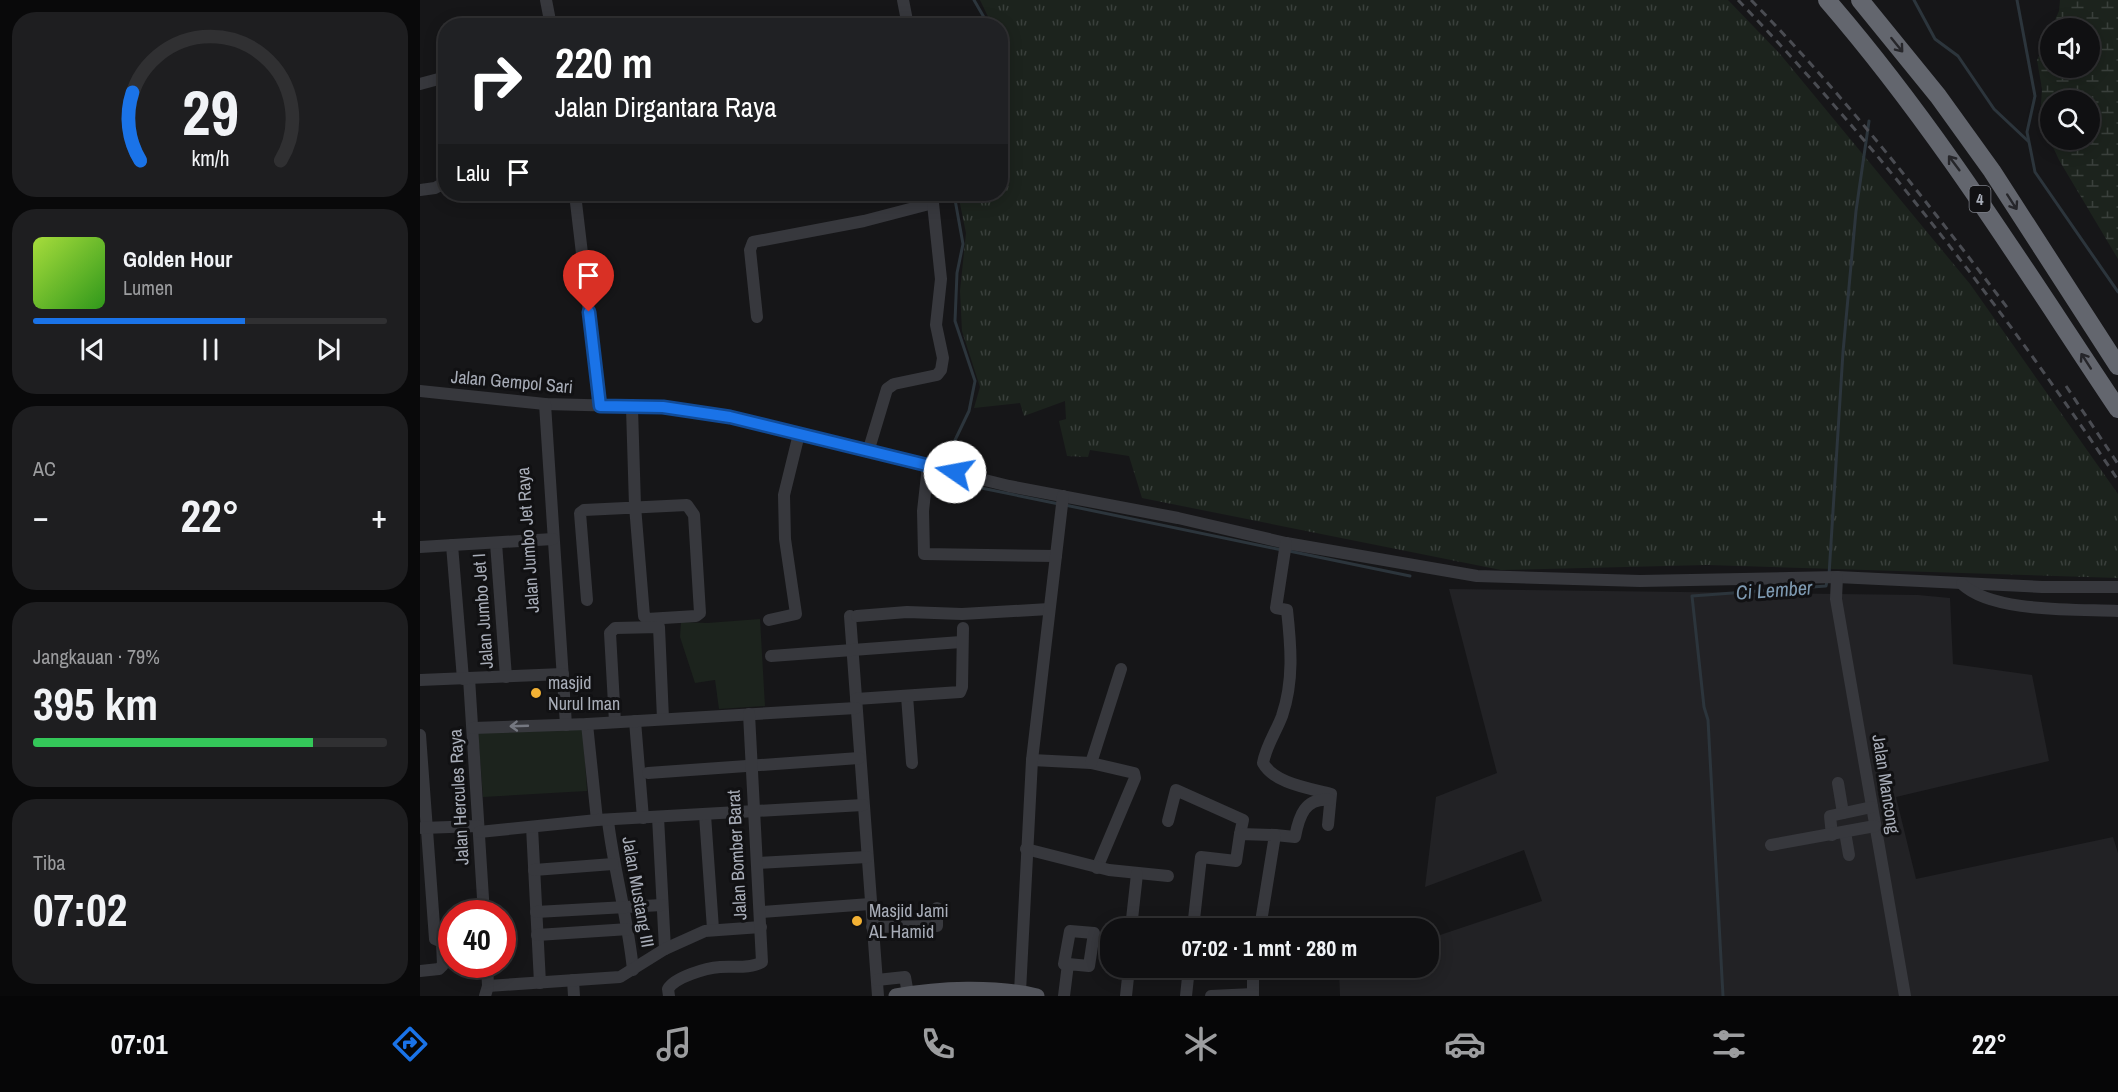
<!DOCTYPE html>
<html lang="id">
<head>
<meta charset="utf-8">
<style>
	:root { --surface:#101012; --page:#1e1e20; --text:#f1f3f6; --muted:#9c9d9f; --line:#303032; --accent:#1a73e8 }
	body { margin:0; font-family:"Archivo Narrow",sans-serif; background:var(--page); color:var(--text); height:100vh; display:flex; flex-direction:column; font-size:22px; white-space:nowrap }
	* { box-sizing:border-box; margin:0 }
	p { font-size:20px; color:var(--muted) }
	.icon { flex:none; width:33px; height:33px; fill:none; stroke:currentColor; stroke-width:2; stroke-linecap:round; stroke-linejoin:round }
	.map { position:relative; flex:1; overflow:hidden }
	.panel { display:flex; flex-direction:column; gap:12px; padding:12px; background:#09090a; width:420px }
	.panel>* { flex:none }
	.banner { position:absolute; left:18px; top:18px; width:570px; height:183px; border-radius:24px; box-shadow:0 3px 15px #0003,0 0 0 2px var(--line); background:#202124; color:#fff; overflow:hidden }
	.tools { position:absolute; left:1620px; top:18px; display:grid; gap:12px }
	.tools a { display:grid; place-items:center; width:60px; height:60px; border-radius:50%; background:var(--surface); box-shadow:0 3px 15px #0003,0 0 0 2px var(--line); font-size:30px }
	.speed { position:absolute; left:18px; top:900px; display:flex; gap:12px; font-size:30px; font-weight:700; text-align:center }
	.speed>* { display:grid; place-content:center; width:78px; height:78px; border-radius:50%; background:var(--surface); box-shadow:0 3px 15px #0003,0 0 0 2px var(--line); line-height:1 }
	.speed .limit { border:9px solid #d22; background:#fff; color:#111 }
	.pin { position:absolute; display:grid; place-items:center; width:51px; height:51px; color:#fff; margin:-62px -26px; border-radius:50% 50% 50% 0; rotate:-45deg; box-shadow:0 0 6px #0007 }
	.pin .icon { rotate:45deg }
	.me { position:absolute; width:66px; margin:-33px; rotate:282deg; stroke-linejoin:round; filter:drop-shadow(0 0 4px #0008) }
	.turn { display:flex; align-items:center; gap:21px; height:126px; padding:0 18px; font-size:27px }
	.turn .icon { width:78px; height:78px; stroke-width:2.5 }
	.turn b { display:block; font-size:42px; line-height:51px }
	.then { display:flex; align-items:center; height:57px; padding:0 18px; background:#0003; gap:12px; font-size:22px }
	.big { font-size:45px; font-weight:700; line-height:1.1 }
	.panel .widget { flex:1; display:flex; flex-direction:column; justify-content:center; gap:9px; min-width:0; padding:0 21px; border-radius:24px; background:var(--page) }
	.panel .dial { align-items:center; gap:0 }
	.dial svg { height:156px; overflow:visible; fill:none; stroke:var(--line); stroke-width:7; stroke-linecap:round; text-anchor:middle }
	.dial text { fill:var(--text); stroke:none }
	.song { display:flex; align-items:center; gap:18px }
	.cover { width:72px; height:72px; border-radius:9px; background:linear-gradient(135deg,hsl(80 70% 55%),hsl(110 70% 35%)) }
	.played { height:6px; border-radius:3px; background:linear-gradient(90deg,var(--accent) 60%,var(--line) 60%) }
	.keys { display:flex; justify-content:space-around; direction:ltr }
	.heat { display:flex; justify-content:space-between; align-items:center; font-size:33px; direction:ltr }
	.charge { height:9px; border-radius:4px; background:linear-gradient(90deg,#34c759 79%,var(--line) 0) }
	.trip { position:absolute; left:680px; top:918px; width:339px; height:60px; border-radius:24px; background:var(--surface); box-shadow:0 3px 15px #0003,0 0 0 2px var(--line); font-weight:700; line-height:60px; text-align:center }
	.dock { display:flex; height:96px; justify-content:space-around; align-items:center; background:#060607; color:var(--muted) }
	.dock .icon { width:42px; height:42px }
	.dock .current { color:var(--accent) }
	.dock b { font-size:27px; color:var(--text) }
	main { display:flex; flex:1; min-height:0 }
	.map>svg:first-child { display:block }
	.built { fill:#222225 }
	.grass { fill:url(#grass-tufts) }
	.wetland { fill:url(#wetland-marsh); fill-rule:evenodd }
	.park { fill:#1c231d }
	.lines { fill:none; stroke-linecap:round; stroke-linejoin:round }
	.stream { stroke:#2c353c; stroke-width:3 }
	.minor { stroke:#37383d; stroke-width:12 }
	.major { stroke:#53555c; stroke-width:15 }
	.highway { stroke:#63666e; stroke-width:18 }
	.rail { stroke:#4a4c52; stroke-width:3; stroke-dasharray:8 6; stroke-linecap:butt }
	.oneway { stroke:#26262a }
	.oneway2 { stroke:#757881 }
	.route-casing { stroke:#114b97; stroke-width:15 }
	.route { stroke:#1a73e8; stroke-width:10 }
	.poi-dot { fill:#f2b134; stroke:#111113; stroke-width:2 }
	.labels { text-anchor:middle; stroke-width:6; stroke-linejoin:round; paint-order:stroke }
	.shield { fill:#111113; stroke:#7b7e86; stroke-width:1.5 }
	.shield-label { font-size:16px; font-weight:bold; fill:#a8adb8 }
	.street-label { font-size:18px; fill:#a8adb8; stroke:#111113 }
	.poi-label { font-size:18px; fill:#a8adb8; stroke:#111113; text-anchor:start }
	.water-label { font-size:20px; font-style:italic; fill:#7f9bb3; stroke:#111113 }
</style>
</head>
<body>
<main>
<section class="panel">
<div class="widget dial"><svg viewBox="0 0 100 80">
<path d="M14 69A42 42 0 1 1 86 69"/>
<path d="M14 69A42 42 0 0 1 10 34" stroke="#1a73e8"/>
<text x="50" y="56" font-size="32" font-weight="700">29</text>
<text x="50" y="72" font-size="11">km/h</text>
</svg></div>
<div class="widget">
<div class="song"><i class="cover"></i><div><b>Golden Hour</b><p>Lumen</p></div></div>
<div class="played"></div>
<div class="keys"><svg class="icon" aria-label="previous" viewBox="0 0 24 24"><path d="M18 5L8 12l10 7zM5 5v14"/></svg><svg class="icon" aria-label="pause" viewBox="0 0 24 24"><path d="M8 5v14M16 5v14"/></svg><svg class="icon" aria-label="next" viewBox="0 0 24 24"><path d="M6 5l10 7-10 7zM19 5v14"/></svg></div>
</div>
<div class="widget"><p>AC</p>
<div class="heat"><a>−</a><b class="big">22°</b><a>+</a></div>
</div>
<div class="widget"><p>Jangkauan · 79%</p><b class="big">395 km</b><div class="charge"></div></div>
<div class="widget"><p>Tiba</p><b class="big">07:02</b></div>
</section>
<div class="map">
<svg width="1698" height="996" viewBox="0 0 1698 996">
	<defs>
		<pattern id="grass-tufts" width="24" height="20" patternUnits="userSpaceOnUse" patternTransform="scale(1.5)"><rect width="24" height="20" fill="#1c231d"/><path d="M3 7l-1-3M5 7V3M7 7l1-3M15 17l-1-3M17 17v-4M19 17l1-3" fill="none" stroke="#3a403c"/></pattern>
		<pattern id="wetland-marsh" width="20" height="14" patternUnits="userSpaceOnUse" patternTransform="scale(1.5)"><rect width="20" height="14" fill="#1c231d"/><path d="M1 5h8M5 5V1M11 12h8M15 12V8" fill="none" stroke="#3a403c"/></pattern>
	</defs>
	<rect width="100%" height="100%" fill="#161618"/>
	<path class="built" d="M1029 589 1498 595 1530 598 1533 664 1612 675 1629 761 1476 797 1496 879 1693 837 1698 853V996H920L919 969 1008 968V939L1122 901 1104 850 1005 887 1016 797 1077 773Z"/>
	<path class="grass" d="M560 0H1308L1360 54 1550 284 1698 494V578L1287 565 1081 570 722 498 709 456 670 450 668 457 647 456 639 421 646 419 645 401 604 416 600 403 554 408 560 387 542 331 540 291 546 233 538 194H580V121L583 119 585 101 581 73 580 26 572 25Z"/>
	<path class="wetland" d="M1640 0H1698V259L1639 160 1620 119 1622 89 1617 60 1639 11ZM1630 28H1670V68H1630ZM1630 100H1670V140H1630Z"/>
	<g class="park">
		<path d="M340 619 345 706 299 709 295 680 275 683 260 637 261 622 287 623Z"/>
		<path d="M163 729 167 791 63 797 58 733Z"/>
	</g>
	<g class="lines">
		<g class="stream">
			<path d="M554 0 569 26"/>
			<path d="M1494 0 1515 39 1538 56 1574 109 1608 141"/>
			<path d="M1597 0 1615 96 1607 132 1615 172 1698 292"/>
			<path d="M580 87V97"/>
			<path d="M525 467 526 459 549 411 555 381 535 321 537 273 543 244 534 194"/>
			<path d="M525 473 527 481 639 504"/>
			<path d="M645 505 862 550"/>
			<path d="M869 551 990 576"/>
			<path d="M1409 575 1423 352 1436 211 1449 121"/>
			<path d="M1303 996 1288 720 1284 707 1272 596 1406 586 1407 581"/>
		</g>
		<g class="minor">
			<path d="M126 0 131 26"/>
			<path d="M483 0 488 26"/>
			<path d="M0 84 26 77"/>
			<path d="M0 190 15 188 26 182"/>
			<path d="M155 194 180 406"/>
			<path d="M337 317 330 250 333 242 444 221 513 203"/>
			<path d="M0 391 125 404 243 407 310 417 589 486 758 518 866 543 1057 576 1220 581 1417 577 1622 587H1698"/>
			<path d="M125 404 146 725"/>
			<path d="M448 452 467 389 474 384 517 375 521 370 523 358 516 325 521 279 512 194"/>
			<path d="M508 466 503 511 504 554 636 556"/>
			<path d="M76 543 86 677"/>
			<path d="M866 543 856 608 867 610C871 646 874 681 862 716 856 732 846 746 843 763 855 784 889 788 911 794L908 825"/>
			<path d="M32 545 43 679"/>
			<path d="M0 547 133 539"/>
			<path d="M1417 577 1416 599 1485 996"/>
			<path d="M1542 584C1572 613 1657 609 1698 611"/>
			<path d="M167 600 160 513 164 510 267 505 274 515 280 613 276 616 227 619 224 616 215 506 212 408"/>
			<path d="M430 616 458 996"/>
			<path d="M437 616 487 612 542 614 629 609"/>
			<path d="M349 620 376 614 365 539 364 495 379 434"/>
			<path d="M351 656 541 642"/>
			<path d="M49 678 64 914"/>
			<path d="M0 680 143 674"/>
			<path d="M487 696 492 763"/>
			<path d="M436 699 540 692 542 687 543 628"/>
			<path d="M215 721 223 818"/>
			<path d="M195 722 190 633 195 628 239 627 243 719"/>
			<path d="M167 724 177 820"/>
			<path d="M53 728 167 724 436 708"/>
			<path d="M0 735 15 939 22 942 23 965 19 969 0 971"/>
			<path d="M612 760 671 763 714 773 715 778 677 868"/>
			<path d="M671 763 701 669"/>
			<path d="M228 773 439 758"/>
			<path d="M1418 783 1423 813"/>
			<path d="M285 815 293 929"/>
			<path d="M238 817 245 949"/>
			<path d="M188 821C194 871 208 919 213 970"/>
			<path d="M748 821 756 790 823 820 820 834"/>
			<path d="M112 827 120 983"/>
			<path d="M2 828 58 826"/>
			<path d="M59 832 177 820 443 805"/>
			<path d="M1425 832 1429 855"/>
			<path d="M855 835 875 837C879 816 885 797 910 800"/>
			<path d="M1412 835 1410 816 1452 807"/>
			<path d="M1351 845 1455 826"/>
			<path d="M606 849 689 870 748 876"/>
			<path d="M338 863 447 857"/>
			<path d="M114 870 193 864"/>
			<path d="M116 912 242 905"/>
			<path d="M341 912 450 904"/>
			<path d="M452 927 517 926V908"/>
			<path d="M711 928 717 874"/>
			<path d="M773 928 781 857 816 861 820 834 855 835 840 928"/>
			<path d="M117 935 209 929"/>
			<path d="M833 968V996"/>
			<path d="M153 980 154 996"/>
			<path d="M457 980 485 977 488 994"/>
			<path d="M68 986 200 977 245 949 285 931 341 927"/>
			<path d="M600 992 612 760 643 496"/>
			<path d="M65 996 68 986 67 964"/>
			<path d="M249 996 248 989C255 977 286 968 300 967 313 966 331 969 342 962L329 714"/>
			<path d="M644 996 648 964 669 966 674 933 650 931 644 964H648"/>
			<path d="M706 996 709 968"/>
			<path d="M766 996 769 968"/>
			<path d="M791 996 833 994"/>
		</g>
		<path class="major" d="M476 996C520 988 574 986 617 996"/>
		<g class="highway">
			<path d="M1407 0C1517 127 1605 270 1698 409"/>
			<path d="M1440 0 1518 96 1572 171 1698 366"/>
		</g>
		<g class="rail">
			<path d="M1318 0C1459 147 1585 311 1698 480"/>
			<path d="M1331 0C1425 96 1508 203 1589 310"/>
			<path d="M1646 386 1698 464"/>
		</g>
	</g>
	<defs><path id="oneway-shaft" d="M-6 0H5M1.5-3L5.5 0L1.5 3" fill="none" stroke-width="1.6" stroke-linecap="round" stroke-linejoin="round" transform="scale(1.5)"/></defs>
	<g class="oneway">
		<use href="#oneway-shaft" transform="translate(1477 45) rotate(51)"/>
		<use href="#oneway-shaft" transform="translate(1534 163) rotate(-127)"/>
		<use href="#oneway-shaft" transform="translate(1592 202) rotate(57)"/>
		<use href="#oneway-shaft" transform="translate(1666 361) rotate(-123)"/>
	</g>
	<use class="oneway2" href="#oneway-shaft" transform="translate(99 726) rotate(178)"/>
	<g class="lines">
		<defs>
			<path id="route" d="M169 312 180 406 243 407 310 417 535 472"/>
		</defs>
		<use href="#route" class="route-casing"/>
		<use href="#route" class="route"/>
	</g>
	<g class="poi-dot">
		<circle cx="116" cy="693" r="6"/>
		<circle cx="437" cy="921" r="6"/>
	</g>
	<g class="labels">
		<rect class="shield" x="1549.5" y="186" width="21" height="26" rx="4.5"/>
		<g class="shield-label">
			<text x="1560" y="205">4</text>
		</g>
		<g class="street-label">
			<text transform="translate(92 382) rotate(5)" y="6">Jalan Gempol Sari</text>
			<text transform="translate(108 540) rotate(-94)" y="6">Jalan Jumbo Jet Raya</text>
			<text transform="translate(63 611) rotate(-94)" y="6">Jalan Jumbo Jet I</text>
			<text transform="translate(1466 784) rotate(81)" y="6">Jalan Mancong</text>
			<text transform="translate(39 797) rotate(-93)" y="6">Jalan Hercules Raya</text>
			<text transform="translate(317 855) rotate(-93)" y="6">Jalan Bomber Barat</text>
			<text transform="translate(218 892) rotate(80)" y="6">Jalan Mustang III</text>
		</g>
		<g class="poi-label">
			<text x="128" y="689">masjid<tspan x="128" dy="21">Nurul Iman</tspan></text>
			<text x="449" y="917">Masjid Jami<tspan x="449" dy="21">AL Hamid</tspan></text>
		</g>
		<g class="water-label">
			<text transform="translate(1354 590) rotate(-4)" y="7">Ci Lember</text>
		</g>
	</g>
</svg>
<div class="tools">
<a><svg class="icon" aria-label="sound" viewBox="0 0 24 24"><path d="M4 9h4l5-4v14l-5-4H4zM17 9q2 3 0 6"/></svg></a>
<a><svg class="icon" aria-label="search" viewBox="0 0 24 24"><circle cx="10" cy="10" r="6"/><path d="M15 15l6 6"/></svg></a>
</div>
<div class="speed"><div class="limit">40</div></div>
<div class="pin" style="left:169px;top:312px;background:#d93025"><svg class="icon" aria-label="arrive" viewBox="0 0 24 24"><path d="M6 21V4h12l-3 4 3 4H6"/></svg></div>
<svg class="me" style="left:535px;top:472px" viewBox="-20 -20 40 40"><circle r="19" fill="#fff"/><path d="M0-13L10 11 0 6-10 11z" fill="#1a73e8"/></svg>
<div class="trip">07:02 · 1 mnt · 280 m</div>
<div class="banner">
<div class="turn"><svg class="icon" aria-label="right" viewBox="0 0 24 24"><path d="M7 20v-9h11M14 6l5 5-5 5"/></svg><div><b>220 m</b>Jalan Dirgantara Raya</div></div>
<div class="then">Lalu<svg class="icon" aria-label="arrive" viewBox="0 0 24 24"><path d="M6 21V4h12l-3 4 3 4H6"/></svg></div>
</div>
</div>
</main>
<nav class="dock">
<b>07:01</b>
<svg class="icon current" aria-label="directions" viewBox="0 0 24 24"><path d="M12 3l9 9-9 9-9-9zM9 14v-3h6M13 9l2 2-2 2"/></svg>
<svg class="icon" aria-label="music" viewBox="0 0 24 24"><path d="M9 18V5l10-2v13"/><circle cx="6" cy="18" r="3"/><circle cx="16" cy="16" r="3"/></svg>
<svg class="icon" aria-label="phone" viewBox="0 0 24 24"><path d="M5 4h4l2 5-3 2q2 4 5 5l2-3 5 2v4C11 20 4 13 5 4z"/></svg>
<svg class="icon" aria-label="climate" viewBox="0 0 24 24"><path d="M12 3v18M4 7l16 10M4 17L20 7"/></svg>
<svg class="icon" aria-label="car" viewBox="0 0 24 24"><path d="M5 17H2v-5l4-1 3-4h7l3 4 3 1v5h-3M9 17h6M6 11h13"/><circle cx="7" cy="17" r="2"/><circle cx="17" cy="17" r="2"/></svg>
<svg class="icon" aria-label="filters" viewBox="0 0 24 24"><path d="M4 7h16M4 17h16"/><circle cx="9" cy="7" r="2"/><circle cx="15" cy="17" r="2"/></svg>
<b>22°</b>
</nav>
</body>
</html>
